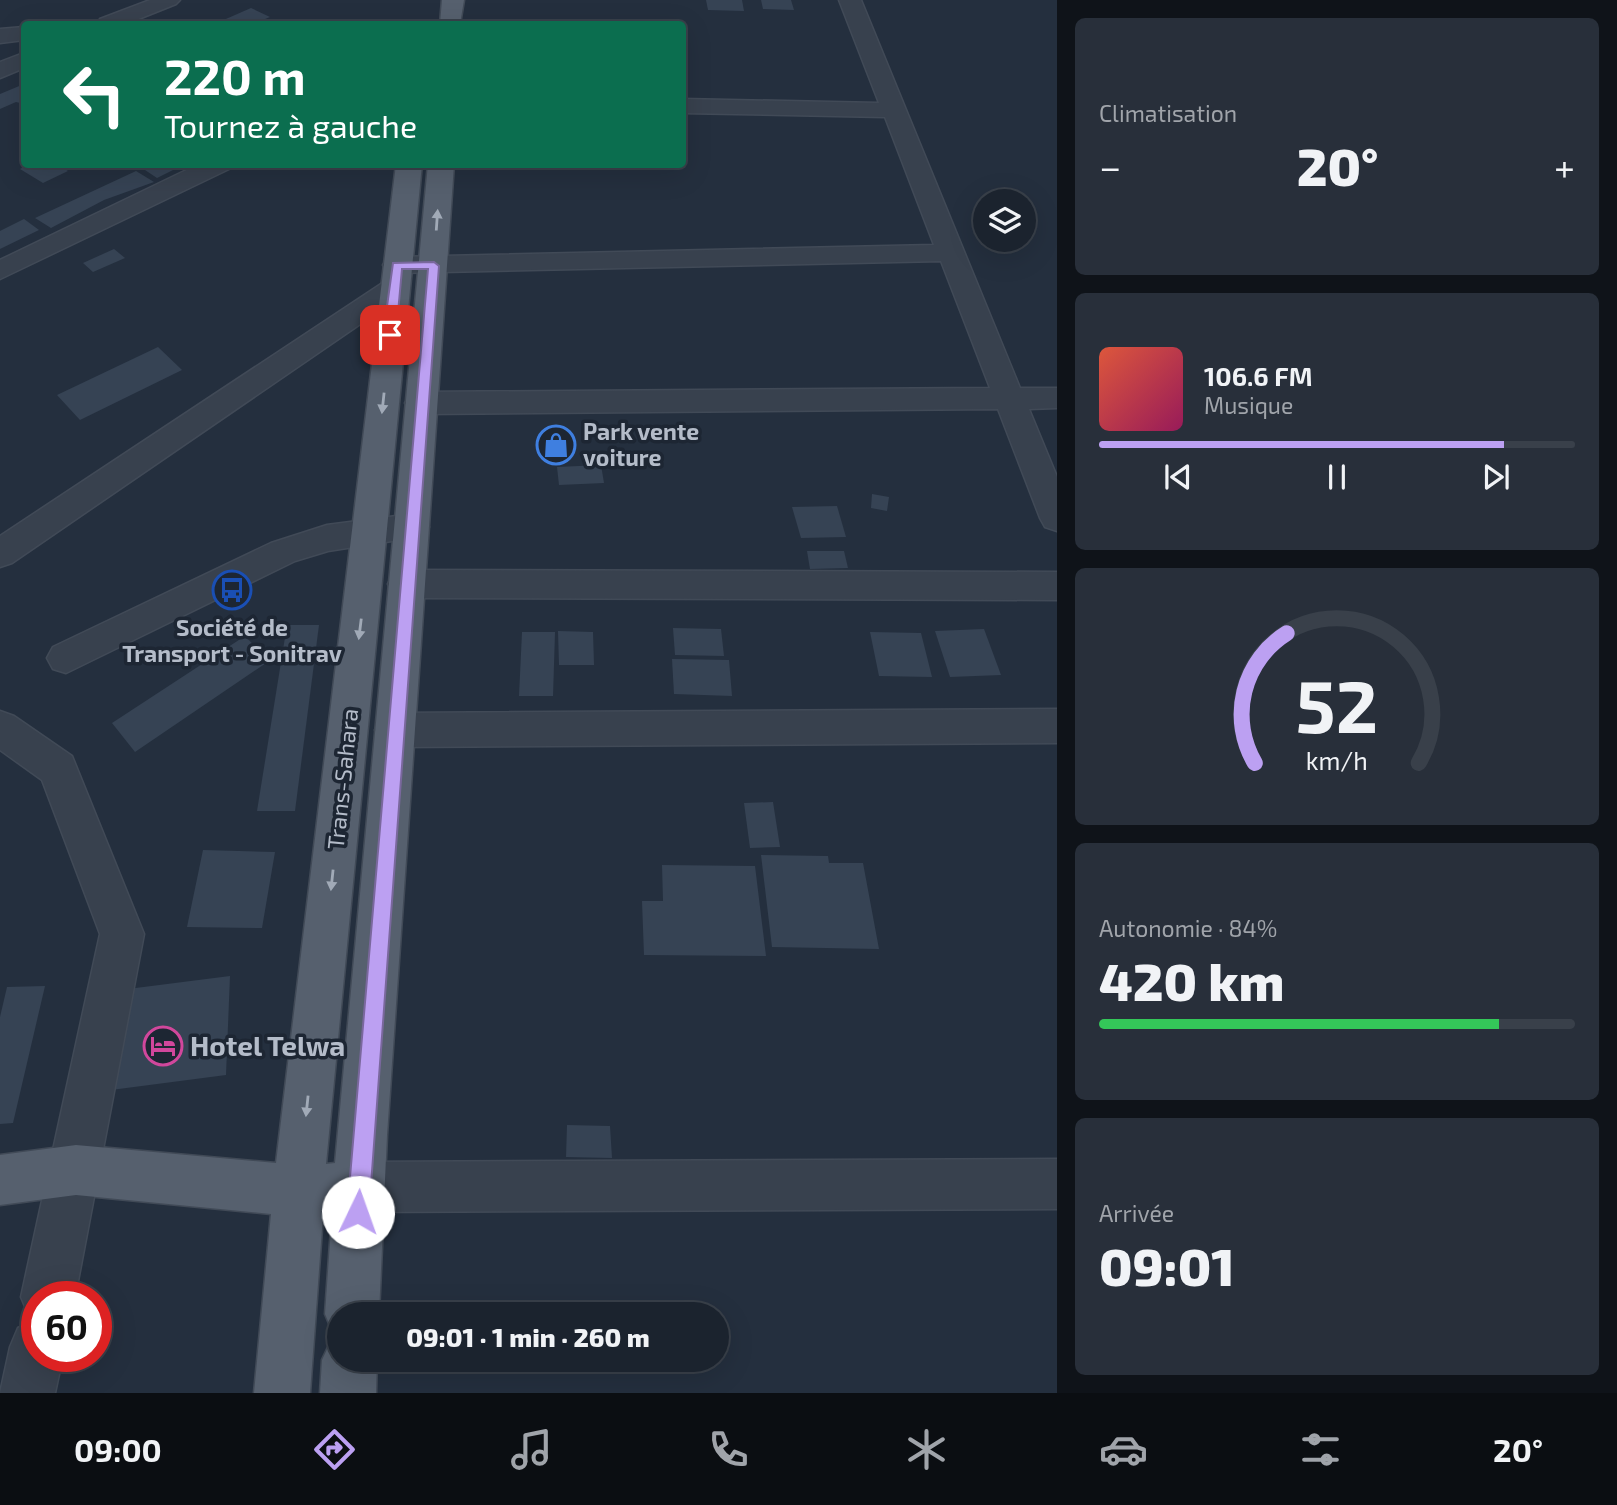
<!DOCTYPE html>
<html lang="fr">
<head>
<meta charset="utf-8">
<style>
	:root { --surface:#1b232e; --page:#282f3a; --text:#f1f3f6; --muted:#a0a4aa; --line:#39404a; --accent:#bca0f2 }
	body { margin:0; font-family:"Exo 2",sans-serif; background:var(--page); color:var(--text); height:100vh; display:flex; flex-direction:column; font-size:26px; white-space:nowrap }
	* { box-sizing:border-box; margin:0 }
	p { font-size:23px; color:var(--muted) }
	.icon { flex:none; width:38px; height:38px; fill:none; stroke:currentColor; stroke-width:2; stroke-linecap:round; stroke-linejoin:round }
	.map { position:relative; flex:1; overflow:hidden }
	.details { display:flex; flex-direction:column; gap:18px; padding:18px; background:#0f1319; width:560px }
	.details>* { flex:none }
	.guide { position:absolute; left:21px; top:21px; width:665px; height:147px; border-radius:7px; box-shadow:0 7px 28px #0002,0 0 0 2px var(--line); background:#0b6e4f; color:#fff; overflow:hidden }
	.tools { position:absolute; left:973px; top:189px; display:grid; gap:14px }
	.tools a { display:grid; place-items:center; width:63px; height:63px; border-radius:50%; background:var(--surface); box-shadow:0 7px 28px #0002,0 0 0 2px var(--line); font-size:35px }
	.speed { position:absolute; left:21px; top:1281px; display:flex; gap:14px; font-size:35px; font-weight:700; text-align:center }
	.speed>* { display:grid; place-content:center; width:91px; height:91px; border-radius:50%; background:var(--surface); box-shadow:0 7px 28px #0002,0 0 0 2px var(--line); line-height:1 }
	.speed .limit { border:10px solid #d22; background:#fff; color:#111 }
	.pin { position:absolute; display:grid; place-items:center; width:60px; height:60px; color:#fff; margin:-30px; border-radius:14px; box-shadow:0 4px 10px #0006 }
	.me { position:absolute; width:77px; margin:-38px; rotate:3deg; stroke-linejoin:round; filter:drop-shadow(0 0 5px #0008) }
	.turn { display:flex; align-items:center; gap:24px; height:147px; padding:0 28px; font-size:32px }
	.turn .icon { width:91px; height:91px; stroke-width:2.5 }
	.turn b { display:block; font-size:49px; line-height:60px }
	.big { font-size:52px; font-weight:800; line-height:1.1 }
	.details .card { flex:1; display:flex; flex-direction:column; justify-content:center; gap:10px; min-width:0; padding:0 24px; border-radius:10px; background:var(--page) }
	.details .dial { align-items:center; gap:0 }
	.dial svg { height:182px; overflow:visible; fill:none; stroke:var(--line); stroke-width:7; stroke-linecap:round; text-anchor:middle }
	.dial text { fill:var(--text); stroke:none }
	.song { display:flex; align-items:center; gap:21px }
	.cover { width:84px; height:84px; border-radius:10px; background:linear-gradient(135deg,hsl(10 70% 55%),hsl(330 70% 35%)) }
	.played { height:7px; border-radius:4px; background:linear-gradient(90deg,var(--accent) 85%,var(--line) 85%) }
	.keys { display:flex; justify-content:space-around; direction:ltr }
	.heat { display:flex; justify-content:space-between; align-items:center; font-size:38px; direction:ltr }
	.charge { height:10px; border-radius:5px; background:linear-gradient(90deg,#34c759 84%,var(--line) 0) }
	.trip { position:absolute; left:327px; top:1302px; width:402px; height:70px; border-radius:35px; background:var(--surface); box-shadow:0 7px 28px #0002,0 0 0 2px var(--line); font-weight:800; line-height:70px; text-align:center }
	.tab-bar { display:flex; height:112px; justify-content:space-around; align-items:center; background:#0b0e12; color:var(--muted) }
	.tab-bar .icon { width:49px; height:49px }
	.tab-bar .current { color:var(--accent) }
	.tab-bar b { font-size:32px; color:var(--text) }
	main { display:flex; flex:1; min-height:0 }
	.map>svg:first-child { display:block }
	.building { fill:#364354 }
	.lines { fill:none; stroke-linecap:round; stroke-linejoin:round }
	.minor-casing { stroke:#414a57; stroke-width:3 }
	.major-casing { stroke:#414a57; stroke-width:3 }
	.minor { fill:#38414e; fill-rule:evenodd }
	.major { fill:#56606e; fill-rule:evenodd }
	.oneway { fill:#a1aab7 }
	.route { fill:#bca0f2; stroke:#7a689d; stroke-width:2 }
	.labels { text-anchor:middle; stroke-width:7; stroke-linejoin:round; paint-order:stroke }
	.poi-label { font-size:23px; font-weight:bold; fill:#b4bcc9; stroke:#1d2633; text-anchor:start }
	.street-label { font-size:23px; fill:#b4bcc9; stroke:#1d2633 }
	.near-poi-label { font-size:28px; font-weight:bold; fill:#b4bcc9; stroke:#1d2633; text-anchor:start }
</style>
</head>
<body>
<main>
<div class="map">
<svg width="1057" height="1393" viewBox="0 0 1057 1393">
	<rect width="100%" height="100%" fill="#242f3e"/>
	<g class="building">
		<path d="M706 0H742L744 11 708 10Z"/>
		<path d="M761 0H791L794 10 763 9Z"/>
		<path d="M251 8 270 17 253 24 219 22Z"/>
		<path d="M24 84V104L16 102 0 109V94Z"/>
		<path d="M29 164H58L68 171 43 183 20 169Z"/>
		<path d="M149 164H185L157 178 142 168Z"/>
		<path d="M136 171 154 182 104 200 51 228 35 218Z"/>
		<path d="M24 219 39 230 0 249V231Z"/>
		<path d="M114 249 125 258 93 272 83 263Z"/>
		<path d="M158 347 182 370 80 420 57 395Z"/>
		<path d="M540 435H563L564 454 541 455Z"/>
		<path d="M601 465 604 483 559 485 557 467Z"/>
		<path d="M872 494 889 497 887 511 871 508Z"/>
		<path d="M837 506 846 537 801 538 792 507Z"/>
		<path d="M807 551H844L848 568 810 569Z"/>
		<path d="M287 625H319L295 811H257Z"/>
		<path d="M673 628 721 629 724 656 675 655Z"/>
		<path d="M984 629 1001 675 950 677 935 631Z"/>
		<path d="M558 631 593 632 594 665H559Z"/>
		<path d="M522 632H555L553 696H519Z"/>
		<path d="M870 632 921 633 932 677 879 676Z"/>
		<path d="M245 636 269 661 135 752 112 723Z"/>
		<path d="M672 659 729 660 732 696 674 694Z"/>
		<path d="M773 802 780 847 750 848 744 803Z"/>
		<path d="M203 850 275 852 262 928 187 927Z"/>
		<path d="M761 855 828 856 829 863H863L879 949 772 947Z"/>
		<path d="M662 865 755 866 766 956 644 955 642 901H663Z"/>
		<path d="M230 976 226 1075 111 1090 120 990Z"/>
		<path d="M45 986 13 1123 0 1124V1017L7 987Z"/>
		<path d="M567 1125 610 1126 612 1158 566 1157Z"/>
	</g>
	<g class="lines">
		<defs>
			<g id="minor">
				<path d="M150 0H180L176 4 126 24H97L100 19Z"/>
				<path d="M839 0H861L1020 388H1057V408L1029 409 1057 477V531L1045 527 1040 518 998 409 421 414 410 410 405 403 410 396 421 392 990 388 941 261 397 273 387 271 383 265 387 259 397 257 934 245 885 117 682 113V99L879 103Z"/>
				<path d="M24 27V40L0 43V29Z"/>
				<path d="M24 53V68L0 78V62Z"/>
				<path d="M199 164H232L229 169 0 279V260Z"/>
				<path d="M394 279 404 282 408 288 404 294 12 563 0 567V536L384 282Z"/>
				<path d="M412 514 424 518 429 527 424 536 328 551 295 561 66 673 53 669 47 658 53 647 271 543 327 525Z"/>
				<path d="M406 570 1057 572V600L406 598 393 594 388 584 393 574Z"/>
				<path d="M1057 709V743L395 747 381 742 375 730 381 718 395 713Z"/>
				<path d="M0 711 14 716 72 756 144 934 75 1297H37V1319L29 1316 21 1297 100 934 42 780 0 750Z"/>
				<path d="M1057 1159V1209L359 1212 341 1205 334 1187 341 1169 359 1162Z"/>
				<path d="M37 1320V1356H63L55 1393H0L10 1347 18 1328Z"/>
			</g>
			<g id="major">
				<path d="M442 0H464L460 24H440Z"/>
				<path d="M396 164H422L326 1164 335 1163 428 164H454L387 1135 379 1314H340V1336L333 1333 325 1314 332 1214 323 1215 310 1393H254L271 1214 76 1195 0 1205V1155L76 1145 276 1163Z"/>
				<path d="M340 1337V1360H377L376 1393H320L322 1360 331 1341Z"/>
			</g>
		</defs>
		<use href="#minor" class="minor-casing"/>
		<use href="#major" class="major-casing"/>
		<use href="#minor" class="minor"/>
		<use href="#major" class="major"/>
	</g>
	<defs><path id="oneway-solid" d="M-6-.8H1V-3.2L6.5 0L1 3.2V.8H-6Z" transform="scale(1.75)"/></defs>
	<g class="oneway">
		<use href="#oneway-solid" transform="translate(437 220) rotate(-86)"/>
		<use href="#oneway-solid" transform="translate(383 403) rotate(96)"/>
		<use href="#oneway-solid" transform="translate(360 629) rotate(97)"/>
		<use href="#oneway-solid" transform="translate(332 880) rotate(96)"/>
		<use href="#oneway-solid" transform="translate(307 1106) rotate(96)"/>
	</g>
	<path class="route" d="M434 262 439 266 369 1212 365 1220 358 1223 350 1220 347 1212 428 269H402L396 335 390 339 383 335 393 263Z"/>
	<defs>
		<symbol id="shop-ring" viewBox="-11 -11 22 22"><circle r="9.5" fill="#1d2633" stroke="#3f7fe0" stroke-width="1.5"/><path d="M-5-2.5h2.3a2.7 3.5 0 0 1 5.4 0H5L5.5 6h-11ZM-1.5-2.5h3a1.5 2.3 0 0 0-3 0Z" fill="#3f7fe0"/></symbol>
		<symbol id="bus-ring" viewBox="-11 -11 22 22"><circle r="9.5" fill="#1d2633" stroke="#1a4fb4" stroke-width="1.5"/><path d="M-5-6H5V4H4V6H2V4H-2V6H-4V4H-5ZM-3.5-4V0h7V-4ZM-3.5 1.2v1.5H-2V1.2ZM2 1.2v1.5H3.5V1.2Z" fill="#1a4fb4"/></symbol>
		<symbol id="hotel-ring" viewBox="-11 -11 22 22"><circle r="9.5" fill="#1d2633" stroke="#d1479c" stroke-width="1.5"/><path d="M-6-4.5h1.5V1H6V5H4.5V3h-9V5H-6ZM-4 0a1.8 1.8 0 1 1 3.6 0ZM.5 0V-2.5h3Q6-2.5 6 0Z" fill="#d1479c"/></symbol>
	</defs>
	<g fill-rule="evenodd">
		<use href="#shop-ring" x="534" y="423" width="44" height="44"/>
		<use href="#bus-ring" x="210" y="568" width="44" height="44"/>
		<use href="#hotel-ring" x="141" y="1024" width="44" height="44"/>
	</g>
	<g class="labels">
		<g class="poi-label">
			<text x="583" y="440">Park vente<tspan x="583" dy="26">voiture</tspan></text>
			<text x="232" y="636" text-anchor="middle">Société de<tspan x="232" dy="26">Transport - Sonitrav</tspan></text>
		</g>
		<g class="street-label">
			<text transform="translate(343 779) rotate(-84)" y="8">Trans-Sahara</text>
		</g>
		<g class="near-poi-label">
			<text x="190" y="1056">Hotel Telwa</text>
		</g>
	</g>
</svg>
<div class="tools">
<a><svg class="icon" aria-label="layers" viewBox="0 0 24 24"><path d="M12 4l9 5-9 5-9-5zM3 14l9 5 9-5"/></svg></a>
</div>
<div class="speed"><div class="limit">60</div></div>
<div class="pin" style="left:390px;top:335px;background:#d93025"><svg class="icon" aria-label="arrive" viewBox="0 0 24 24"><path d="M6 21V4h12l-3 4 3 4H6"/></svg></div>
<svg class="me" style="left:358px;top:1212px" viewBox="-20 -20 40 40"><circle r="19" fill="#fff"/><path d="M0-13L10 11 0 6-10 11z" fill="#bca0f2"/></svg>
<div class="trip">09:01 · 1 min · 260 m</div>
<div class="guide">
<div class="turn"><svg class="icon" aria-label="left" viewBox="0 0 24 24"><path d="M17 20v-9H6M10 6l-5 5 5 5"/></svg><div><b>220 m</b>Tournez à gauche</div></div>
</div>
</div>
<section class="details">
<div class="card"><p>Climatisation</p>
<div class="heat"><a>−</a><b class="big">20°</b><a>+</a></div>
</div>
<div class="card">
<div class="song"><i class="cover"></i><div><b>106.6 FM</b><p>Musique</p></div></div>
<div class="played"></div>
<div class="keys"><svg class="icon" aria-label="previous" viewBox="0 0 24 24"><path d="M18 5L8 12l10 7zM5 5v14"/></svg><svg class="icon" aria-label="pause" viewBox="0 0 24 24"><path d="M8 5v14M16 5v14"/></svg><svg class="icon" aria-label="next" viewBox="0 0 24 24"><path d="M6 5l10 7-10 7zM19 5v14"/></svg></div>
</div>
<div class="card dial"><svg viewBox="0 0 100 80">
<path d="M14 69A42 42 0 1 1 86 69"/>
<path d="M14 69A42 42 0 0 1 28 12" stroke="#bca0f2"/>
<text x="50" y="56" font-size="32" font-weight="700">52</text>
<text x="50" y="72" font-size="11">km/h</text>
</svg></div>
<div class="card"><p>Autonomie · 84%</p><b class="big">420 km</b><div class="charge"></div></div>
<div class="card"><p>Arrivée</p><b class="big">09:01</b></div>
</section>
</main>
<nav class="tab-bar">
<b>09:00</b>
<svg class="icon current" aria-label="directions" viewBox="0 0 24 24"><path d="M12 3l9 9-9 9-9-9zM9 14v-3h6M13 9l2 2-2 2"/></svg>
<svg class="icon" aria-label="music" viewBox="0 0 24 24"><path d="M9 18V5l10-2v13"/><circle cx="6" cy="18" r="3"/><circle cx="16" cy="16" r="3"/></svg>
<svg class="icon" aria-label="phone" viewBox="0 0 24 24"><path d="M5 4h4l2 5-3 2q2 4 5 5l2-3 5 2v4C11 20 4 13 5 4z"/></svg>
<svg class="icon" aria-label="climate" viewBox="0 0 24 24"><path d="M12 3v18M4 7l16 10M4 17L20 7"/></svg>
<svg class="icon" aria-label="car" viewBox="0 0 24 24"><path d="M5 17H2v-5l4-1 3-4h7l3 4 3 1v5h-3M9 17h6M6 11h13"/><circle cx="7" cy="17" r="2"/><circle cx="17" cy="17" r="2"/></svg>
<svg class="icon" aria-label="filters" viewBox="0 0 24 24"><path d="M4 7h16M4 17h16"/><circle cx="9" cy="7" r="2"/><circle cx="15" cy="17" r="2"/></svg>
<b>20°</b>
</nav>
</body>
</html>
